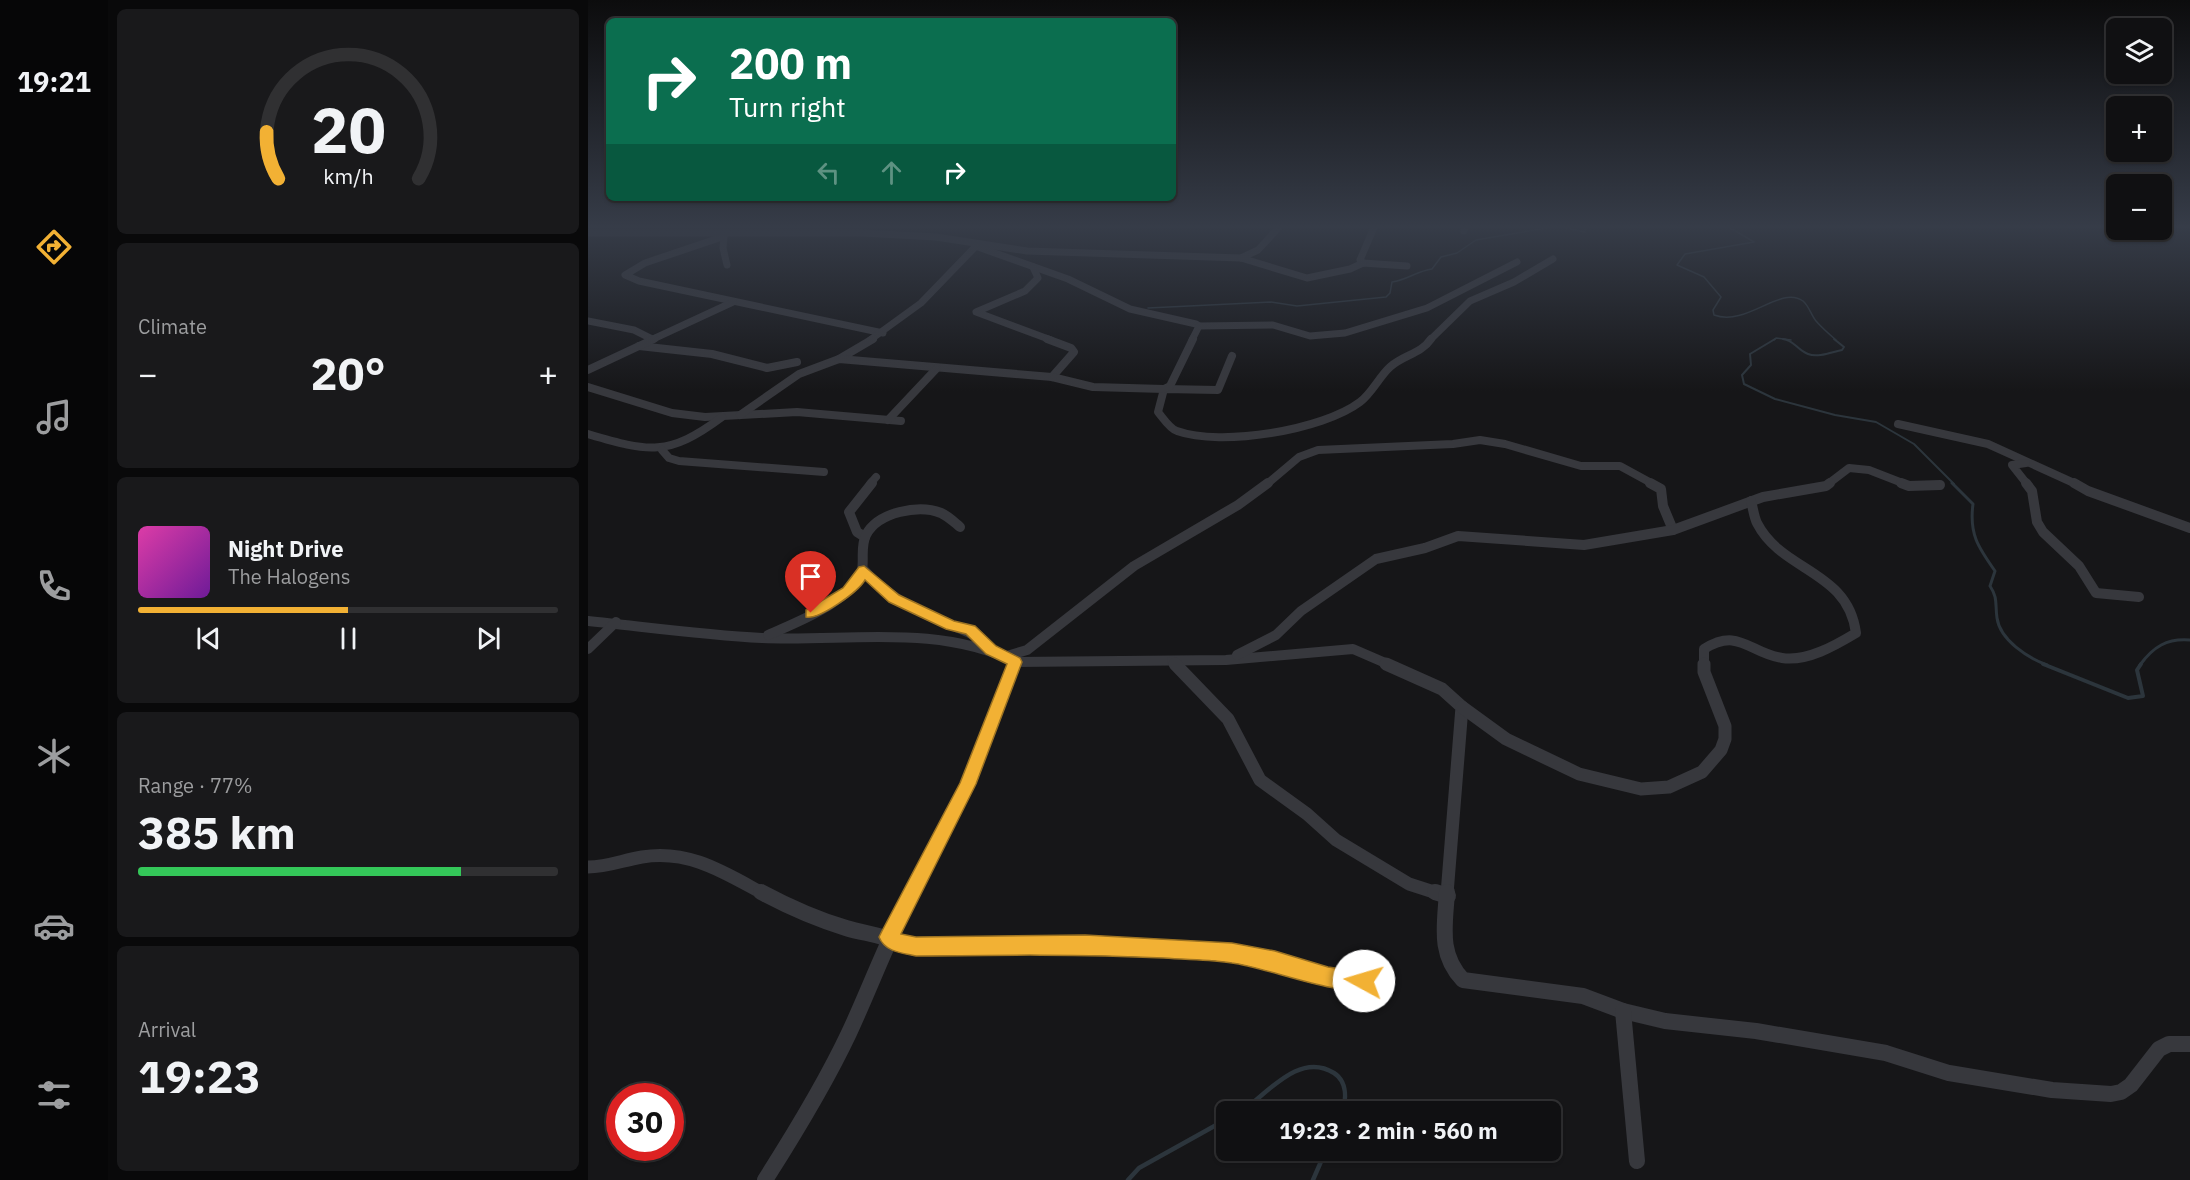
<!DOCTYPE html>
<html lang="en">
<head>
<meta charset="utf-8">
<style>
	:root { --surface:#101012; --page:#19191b; --text:#f1f3f6; --muted:#9c9d9f; --line:#303032; --accent:#f2b134 }
	body { margin:0; font-family:"IBM Plex Sans",sans-serif; background:var(--page); color:var(--text); height:100vh; display:flex; flex-direction:column; font-size:22px; white-space:nowrap }
	* { box-sizing:border-box; margin:0 }
	p { font-size:20px; color:var(--muted) }
	.icon { flex:none; width:33px; height:33px; fill:none; stroke:currentColor; stroke-width:2; stroke-linecap:round; stroke-linejoin:round }
	.map { position:relative; flex:1; overflow:hidden }
	.drawer { display:flex; flex-direction:column; gap:9px; padding:9px; background:#09090a; width:480px }
	.drawer>* { flex:none }
	.guide { position:absolute; left:18px; top:18px; width:570px; height:183px; border-radius:9px; box-shadow:0 2px 4px #0004,0 0 0 2px var(--line); background:#0b6e4f; color:#fff; overflow:hidden }
	.fabs { position:absolute; left:1518px; top:18px; display:grid; gap:12px }
	.fabs a { display:grid; place-items:center; width:66px; height:66px; border-radius:9px; background:var(--surface); box-shadow:0 2px 4px #0004,0 0 0 2px var(--line); font-size:30px }
	.speed { position:absolute; left:18px; top:1083px; display:flex; gap:12px; font-size:30px; font-weight:700; text-align:center }
	.speed>* { display:grid; place-content:center; width:78px; height:78px; border-radius:50%; background:var(--surface); box-shadow:0 2px 4px #0004,0 0 0 2px var(--line); line-height:1 }
	.speed .limit { border:9px solid #d22; background:#fff; color:#111 }
	.pin { position:absolute; display:grid; place-items:center; width:51px; height:51px; color:#fff; margin:-62px -26px; border-radius:50% 50% 50% 0; rotate:-45deg; box-shadow:0 0 6px #0007 }
	.pin .icon { rotate:45deg }
	.me { position:absolute; width:66px; margin:-33px; rotate:276deg; stroke-linejoin:round; filter:drop-shadow(0 0 4px #0008) }
	.turn { display:flex; align-items:center; gap:21px; height:126px; padding:0 24px; font-size:27px }
	.turn .icon { width:78px; height:78px; stroke-width:2.5 }
	.turn b { display:block; font-size:42px; line-height:51px }
	.lanes { display:flex; align-items:center; height:57px; padding:0 24px; background:#0003; justify-content:center; gap:30px; direction:ltr }
	.lanes .off { opacity:.35 }
	.big { font-size:45px; font-weight:700; line-height:1.1 }
	.drawer .card { flex:1; display:flex; flex-direction:column; justify-content:center; gap:9px; min-width:0; padding:0 21px; border-radius:9px; background:var(--page) }
	.drawer .dial { align-items:center; gap:0 }
	.dial svg { height:156px; overflow:visible; fill:none; stroke:var(--line); stroke-width:7; stroke-linecap:round; text-anchor:middle }
	.dial text { fill:var(--text); stroke:none }
	.song { display:flex; align-items:center; gap:18px }
	.cover { width:72px; height:72px; border-radius:9px; background:linear-gradient(135deg,hsl(320 70% 55%),hsl(280 70% 35%)) }
	.played { height:6px; border-radius:3px; background:linear-gradient(90deg,var(--accent) 50%,var(--line) 50%) }
	.keys { display:flex; justify-content:space-around; direction:ltr }
	.heat { display:flex; justify-content:space-between; align-items:center; font-size:33px; direction:ltr }
	.charge { height:9px; border-radius:4px; background:linear-gradient(90deg,#34c759 77%,var(--line) 0) }
	.trip { position:absolute; left:628px; top:1101px; width:345px; height:60px; border-radius:9px; background:var(--surface); box-shadow:0 2px 4px #0004,0 0 0 2px var(--line); font-weight:700; line-height:60px; text-align:center }
	main { display:flex; flex:1; min-height:0 }
	.dock { display:flex; flex-direction:column; width:108px; justify-content:space-around; align-items:center; background:#060607; color:var(--muted) }
	.dock .icon { width:42px; height:42px }
	.dock .current { color:var(--accent) }
	.dock b { font-size:27px; color:var(--text) }
	.map>svg:first-child { display:block }
	.lines { fill:none; stroke-linecap:round; stroke-linejoin:round }
	.stream-far4 { stroke:#2c353c; stroke-width:1.5 }
	.stream-far3 { stroke:#2c353c; stroke-width:2 }
	.stream-far2 { stroke:#2c353c; stroke-width:3 }
	.stream-far1 { stroke:#2c353c; stroke-width:4 }
	.stream { stroke:#2c353c; stroke-width:4.5 }
	.minor-far4 { stroke:#37383d; stroke-width:7 }
	.minor-far3 { stroke:#37383d; stroke-width:8 }
	.minor-far2 { stroke:#37383d; stroke-width:10 }
	.minor-far1 { stroke:#37383d; stroke-width:13 }
	.minor { stroke:#37383d; stroke-width:16 }
	.route { fill:#f2b134; stroke:#9d7322; stroke-width:1.5 }
</style>
</head>
<body>
<main>
<nav class="dock">
<b>19:21</b>
<svg class="icon current" aria-label="directions" viewBox="0 0 24 24"><path d="M12 3l9 9-9 9-9-9zM9 14v-3h6M13 9l2 2-2 2"/></svg>
<svg class="icon" aria-label="music" viewBox="0 0 24 24"><path d="M9 18V5l10-2v13"/><circle cx="6" cy="18" r="3"/><circle cx="16" cy="16" r="3"/></svg>
<svg class="icon" aria-label="phone" viewBox="0 0 24 24"><path d="M5 4h4l2 5-3 2q2 4 5 5l2-3 5 2v4C11 20 4 13 5 4z"/></svg>
<svg class="icon" aria-label="climate" viewBox="0 0 24 24"><path d="M12 3v18M4 7l16 10M4 17L20 7"/></svg>
<svg class="icon" aria-label="car" viewBox="0 0 24 24"><path d="M5 17H2v-5l4-1 3-4h7l3 4 3 1v5h-3M9 17h6M6 11h13"/><circle cx="7" cy="17" r="2"/><circle cx="17" cy="17" r="2"/></svg>
<svg class="icon" aria-label="filters" viewBox="0 0 24 24"><path d="M4 7h16M4 17h16"/><circle cx="9" cy="7" r="2"/><circle cx="15" cy="17" r="2"/></svg>
</nav>
<section class="drawer">
<div class="card dial"><svg viewBox="0 0 100 80">
<path d="M14 69A42 42 0 1 1 86 69"/>
<path d="M14 69A42 42 0 0 1 8 45" stroke="#f2b134"/>
<text x="50" y="56" font-size="32" font-weight="700">20</text>
<text x="50" y="72" font-size="11">km/h</text>
</svg></div>
<div class="card"><p>Climate</p>
<div class="heat"><a>−</a><b class="big">20°</b><a>+</a></div>
</div>
<div class="card">
<div class="song"><i class="cover"></i><div><b>Night Drive</b><p>The Halogens</p></div></div>
<div class="played"></div>
<div class="keys"><svg class="icon" aria-label="previous" viewBox="0 0 24 24"><path d="M18 5L8 12l10 7zM5 5v14"/></svg><svg class="icon" aria-label="pause" viewBox="0 0 24 24"><path d="M8 5v14M16 5v14"/></svg><svg class="icon" aria-label="next" viewBox="0 0 24 24"><path d="M6 5l10 7-10 7zM19 5v14"/></svg></div>
</div>
<div class="card"><p>Range · 77%</p><b class="big">385 km</b><div class="charge"></div></div>
<div class="card"><p>Arrival</p><b class="big">19:23</b></div>
</section>
<div class="map">
<svg width="1602" height="1180" viewBox="0 0 1602 1180">
	<rect width="100%" height="100%" fill="#161618"/>
	<g class="lines">
		<g class="stream-far4">
			<path d="M1130 225 1146 230 1166 242 1097 254 1089 265 1116 277 1133 297 1125 310 1126 315C1159 327 1192 285 1215 301 1221 306 1223 315 1228 321 1234 328 1241 334 1248 340"/>
			<path d="M560 308 683 302 709 306 798 297 802 293 804 282C819 280 829 271 844 269L853 257 869 253 888 240 970 226 997 232V225"/>
			<path d="M1186 340 1188 338 1203 340"/>
		</g>
		<g class="stream-far3">
			<path d="M1187 339 1162 354 1163 365 1154 375 1156 384 1187 399 1247 415 1288 422 1326 444 1366 484"/>
			<path d="M1195 339C1206 340 1209 350 1220 354 1230 358 1244 352 1254 350L1256 347 1246 339"/>
		</g>
		<g class="stream-far2">
			<path d="M1364 483 1385 504C1381 534 1390 547 1407 571L1402 586C1410 598 1407 604 1409 618 1412 640 1440 658 1459 665"/>
			<path d="M1552 665C1565 647 1579 638 1602 640"/>
		</g>
		<path class="stream-far1" d="M1455 664 1540 698 1555 696 1549 670 1553 664"/>
		<g class="stream">
			<path d="M653 1112C679 1094 711 1051 746 1073 760 1082 758 1099 755 1112"/>
			<path d="M540 1180 551 1168 639 1119"/>
			<path d="M725 1180 738 1150"/>
		</g>
		<g class="minor-far4">
			<path d="M876 231 878 225"/>
			<path d="M0 233H275L348 237 439 251 653 258 719 278 762 269 775 263 819 266"/>
			<path d="M136 236 135 248 139 265"/>
			<path d="M134 237 57 263 37 275 51 281 295 333"/>
			<path d="M390 247 480 279 542 309 608 324 611 326 604 340"/>
			<path d="M653 258 670 250 693 225"/>
			<path d="M775 263 772 260 787 225"/>
			<path d="M445 267 450 278 437 291 388 312 463 340"/>
			<path d="M0 321 46 330 64 339"/>
			<path d="M611 326 685 325 722 336 757 333 839 308 929 262"/>
			<path d="M63 340 145 302"/>
			<path d="M282 340 333 303 388 246"/>
			<path d="M842 340 882 301 926 282 965 259"/>
		</g>
		<g class="minor-far3">
			<path d="M459 339 483 348 486 352 464 377"/>
			<path d="M51 346 124 354 179 368 209 362"/>
			<path d="M644 356 630 390 576 389 570 412C575 418 582 429 589 431 633 447 735 430 772 402 784 393 791 377 802 367 815 355 833 354 843 339"/>
			<path d="M251 359 285 339"/>
			<path d="M0 370 66 339"/>
			<path d="M0 387 84 413 117 417 209 412 313 421"/>
			<path d="M152 415 211 374 251 359 464 377 505 387 576 389 582 386 605 339"/>
			<path d="M300 420 349 368"/>
			<path d="M1310 424 1400 444 1488 484"/>
			<path d="M0 434C61 452 80 457 134 417"/>
			<path d="M74 450 81 458 91 461 236 472"/>
			<path d="M1438 463 1424 465 1439 484"/>
			<path d="M282 484 288 477"/>
			<path d="M679 484 711 457 730 450 865 444 892 440 917 444 993 466H1032L1065 484"/>
			<path d="M1240 484 1261 468 1281 470 1317 484"/>
		</g>
		<g class="minor-far2">
			<path d="M1062 483 1073 489 1075 506 1085 530"/>
			<path d="M1313 483 1321 486 1352 485"/>
			<path d="M1438 483 1444 491 1449 522 1455 532 1491 566 1508 593 1551 597"/>
			<path d="M1486 483 1500 491 1602 528"/>
			<path d="M277 537 269 532 261 512 284 483"/>
			<path d="M276 570C296 593 322 608 350 620 371 629 388 632 403 650"/>
			<path d="M0 621C58 627 116 635 174 638 257 642 350 623 427 662L638 660 765 649 802 665"/>
			<path d="M180 635C210 622 245 608 267 584 281 569 270 551 278 535 290 512 331 504 353 513 360 516 366 522 372 527"/>
			<path d="M0 649 28 622"/>
			<path d="M649 655 688 635 713 611 788 559 837 548 870 536 996 545 1085 530 1175 497 1238 486 1242 483"/>
			<path d="M419 656 439 650 546 566 650 505 680 483"/>
			<path d="M584 661 588 665"/>
			<path d="M426 665 427 662"/>
			<path d="M1116 665V649C1151 627 1161 653 1194 658 1219 662 1248 645 1268 633 1260 570 1194 572 1169 523 1166 517 1165 508 1163 501"/>
		</g>
		<g class="minor-far1">
			<path d="M587 664 640 719 672 780 719 814 748 840 821 884 852 894"/>
			<path d="M798 664 854 689 874 707 859 894"/>
			<path d="M874 707 918 739 991 774 1053 789 1081 787 1114 772 1133 750 1137 739V726L1116 672V664"/>
			<path d="M0 867C20 867 35 860 54 857 101 849 137 873 176 894"/>
			<path d="M324 894 380 784 426 664"/>
		</g>
		<g class="minor">
			<path d="M173 892C201 907 228 919 258 928 278 934 297 935 316 945L497 944 644 953 687 961 740 977 776 981"/>
			<path d="M847 892 860 896"/>
			<path d="M859 892C857 925 850 954 875 980L995 996 1035 1011 1077 1021 1168 1031 1298 1053 1361 1073 1464 1090 1523 1094 1533 1092 1543 1085 1571 1049 1581 1044H1602"/>
			<path d="M1035 1011 1049 1161"/>
			<path d="M177 1180C207 1133 237 1084 261 1033 283 986 300 938 325 892"/>
		</g>
	</g>
	<linearGradient id="sky" x2="0" y2="1"><stop stop-color="#0c0c0d"/><stop offset="0.58" stop-color="#363c48"/><stop offset="1" stop-color="#363c48" stop-opacity="0"/></linearGradient>
	<rect width="1602" height="391" fill="url(#sky)"/>
	<path class="route" d="M276 566 311 595 366 621 387 626 408 646 432 658 434 662 388 784 313 934 328 937 497 935 644 943 687 951 740 967 783 973 786 981 783 988C755 999 678 967 644 963 622 959 598 960 576 958 493 954 411 955 328 956 314 953 297 952 291 937L294 931 372 783 419 664 398 654 378 634 358 629 301 602 277 580C270 592 231 620 218 617V610L255 588 271 567Z"/>
</svg>
<div class="fabs">
<a><svg class="icon" aria-label="layers" viewBox="0 0 24 24"><path d="M12 4l9 5-9 5-9-5zM3 14l9 5 9-5"/></svg></a>
<a>+</a>
<a>−</a>
</div>
<div class="speed"><div class="limit">30</div></div>
<div class="pin" style="left:223px;top:613px;background:#d93025"><svg class="icon" aria-label="arrive" viewBox="0 0 24 24"><path d="M6 21V4h12l-3 4 3 4H6"/></svg></div>
<svg class="me" style="left:776px;top:981px" viewBox="-20 -20 40 40"><circle r="19" fill="#fff"/><path d="M0-13L10 11 0 6-10 11z" fill="#f2b134"/></svg>
<div class="trip">19:23 · 2 min · 560 m</div>
<div class="guide">
<div class="turn"><svg class="icon" aria-label="right" viewBox="0 0 24 24"><path d="M7 20v-9h11M14 6l5 5-5 5"/></svg><div><b>200 m</b>Turn right</div></div>
<div class="lanes"><svg class="icon off" aria-label="left" viewBox="0 0 24 24"><path d="M17 20v-9H6M10 6l-5 5 5 5"/></svg><svg class="icon off" aria-label="ahead" viewBox="0 0 24 24"><path d="M12 20V5M6 11l6-6 6 6"/></svg><svg class="icon" aria-label="right" viewBox="0 0 24 24"><path d="M7 20v-9h11M14 6l5 5-5 5"/></svg></div>
</div>
</div>
</main>
</body>
</html>
